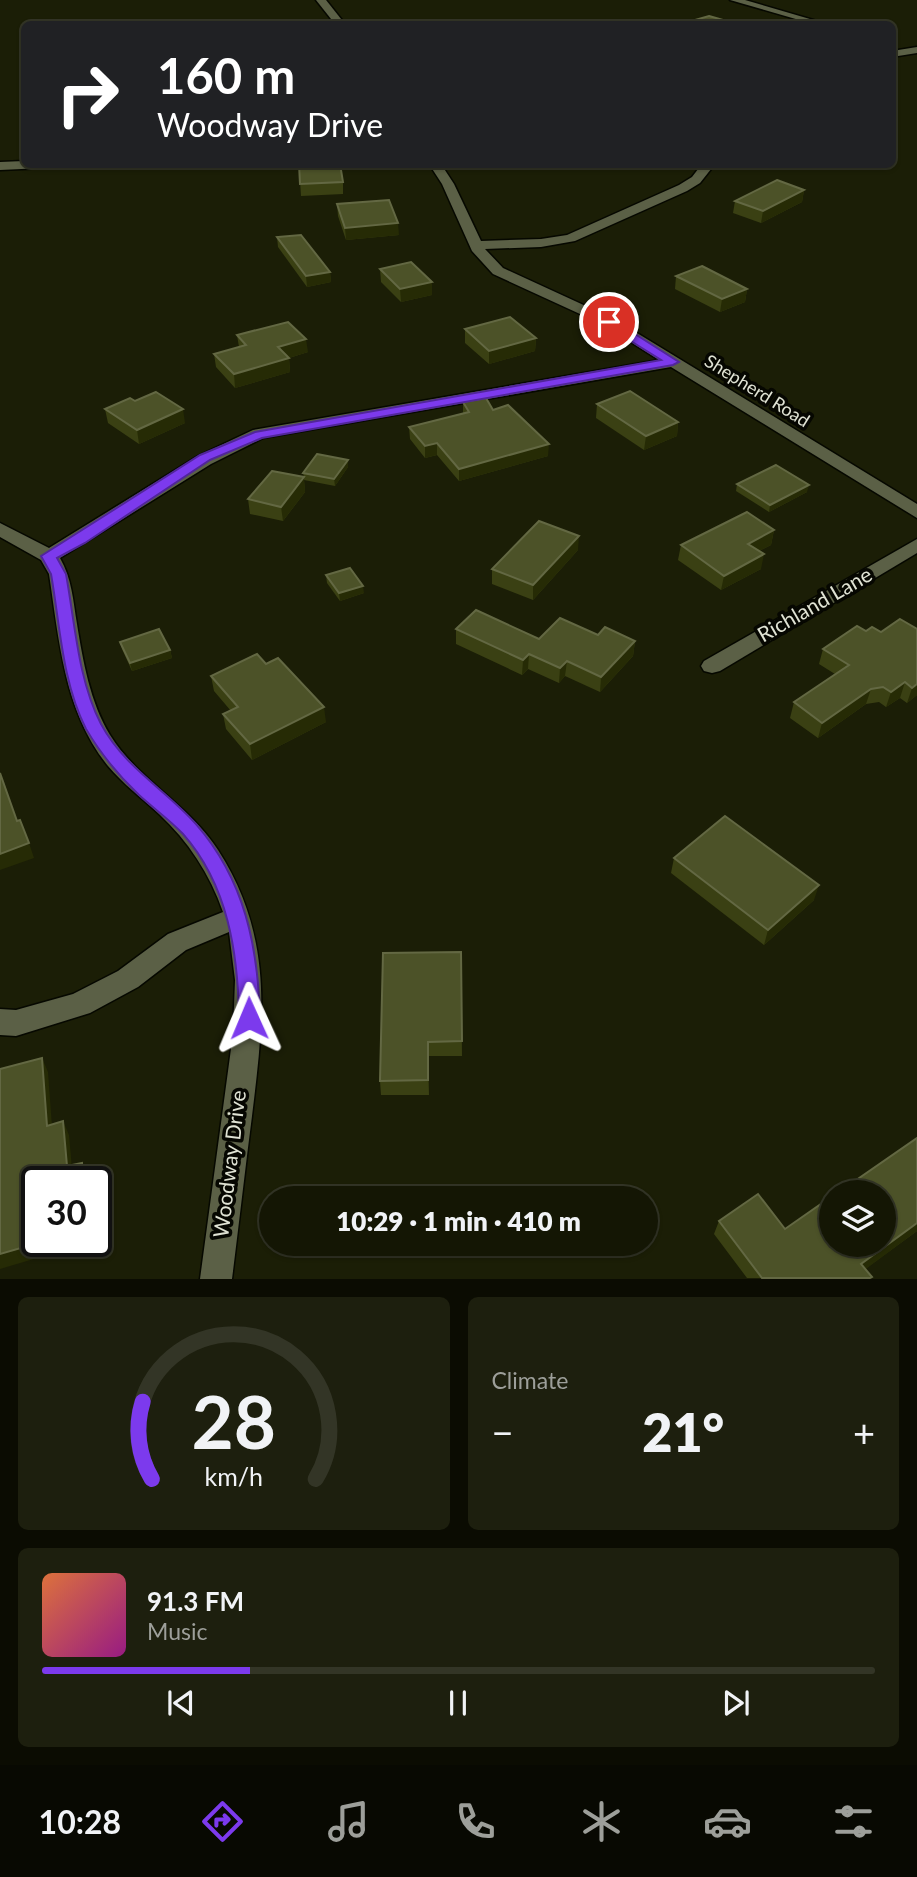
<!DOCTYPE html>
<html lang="en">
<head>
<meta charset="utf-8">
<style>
	:root { --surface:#141604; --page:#1d1f0e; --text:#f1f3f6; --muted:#9d9f9a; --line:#333526; --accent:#7c3aed }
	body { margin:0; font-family:Lato,sans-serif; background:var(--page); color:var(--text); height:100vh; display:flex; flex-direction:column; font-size:26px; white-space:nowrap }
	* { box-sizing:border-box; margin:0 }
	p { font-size:23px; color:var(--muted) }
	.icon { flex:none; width:38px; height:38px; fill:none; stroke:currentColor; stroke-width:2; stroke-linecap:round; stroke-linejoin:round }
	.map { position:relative; height:1279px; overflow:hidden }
	.panel { display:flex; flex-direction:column; gap:18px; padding:18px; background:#0b0c02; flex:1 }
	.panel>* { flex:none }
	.hud { position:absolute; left:21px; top:21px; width:875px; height:147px; border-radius:10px; box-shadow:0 2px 5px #0004,0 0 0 2px var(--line); background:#202124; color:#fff; overflow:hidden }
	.tools { position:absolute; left:819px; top:1180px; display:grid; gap:14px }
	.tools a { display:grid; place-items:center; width:77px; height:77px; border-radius:50%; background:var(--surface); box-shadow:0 2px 5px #0004,0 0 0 2px var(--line); font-size:35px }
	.speed { position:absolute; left:21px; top:1166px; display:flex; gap:14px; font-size:35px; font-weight:700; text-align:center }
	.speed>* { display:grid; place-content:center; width:91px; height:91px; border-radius:50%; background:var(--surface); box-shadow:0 2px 5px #0004,0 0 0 2px var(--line); line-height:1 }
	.speed .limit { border:4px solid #111; border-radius:10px; background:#fff; color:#111 }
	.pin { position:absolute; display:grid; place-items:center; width:60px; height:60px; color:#fff; margin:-30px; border:4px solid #fff; border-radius:50%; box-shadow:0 2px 7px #0007 }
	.me { position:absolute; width:77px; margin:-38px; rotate:359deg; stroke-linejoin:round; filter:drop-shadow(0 0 5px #0008) }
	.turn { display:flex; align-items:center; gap:24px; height:147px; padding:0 21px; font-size:32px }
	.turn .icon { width:91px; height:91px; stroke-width:2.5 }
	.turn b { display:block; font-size:49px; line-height:60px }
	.big { font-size:52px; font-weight:800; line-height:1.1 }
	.panel .widget { flex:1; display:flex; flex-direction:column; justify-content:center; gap:10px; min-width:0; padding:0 24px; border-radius:10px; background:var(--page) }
	.panel .dial { align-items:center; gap:0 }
	.dial svg { height:182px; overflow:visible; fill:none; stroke:var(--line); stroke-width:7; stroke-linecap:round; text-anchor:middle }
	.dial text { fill:var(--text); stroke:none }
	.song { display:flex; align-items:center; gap:21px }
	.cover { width:84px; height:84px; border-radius:10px; background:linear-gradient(135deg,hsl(20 70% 55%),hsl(310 70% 35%)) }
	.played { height:7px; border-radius:4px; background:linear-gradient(90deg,var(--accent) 25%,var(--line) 25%) }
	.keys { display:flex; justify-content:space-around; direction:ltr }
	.heat { display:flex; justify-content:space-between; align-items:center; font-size:38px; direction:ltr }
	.panel .tiles { flex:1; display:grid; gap:18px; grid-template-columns:1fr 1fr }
	.widget:last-child { grid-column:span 2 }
	.trip { position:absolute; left:259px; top:1186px; width:399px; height:70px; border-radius:35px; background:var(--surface); box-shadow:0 2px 5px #0004,0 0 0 2px var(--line); font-weight:800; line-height:70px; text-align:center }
	.menu { display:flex; height:112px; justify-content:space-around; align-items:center; background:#080902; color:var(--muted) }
	.menu .icon { width:49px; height:49px }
	.menu .current { color:var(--accent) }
	.menu b { font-size:32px; color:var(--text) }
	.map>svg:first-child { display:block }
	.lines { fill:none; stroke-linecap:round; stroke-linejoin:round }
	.minor-casing { stroke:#060800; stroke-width:3 }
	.minor { fill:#5b6046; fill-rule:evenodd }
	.wall { fill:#3a4013 }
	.shaded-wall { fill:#262b05 }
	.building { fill:#4c5228; stroke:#636843; stroke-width:2 }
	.route { fill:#7c3aed; stroke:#51269a; stroke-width:2 }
	.labels { text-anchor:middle; stroke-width:7; stroke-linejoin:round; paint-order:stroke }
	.far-street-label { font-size:18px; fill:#e0e3d4; stroke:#060701 }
	.street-label { font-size:21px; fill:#e0e3d4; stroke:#060701 }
</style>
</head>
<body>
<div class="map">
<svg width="917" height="1279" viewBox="0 0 917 1279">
	<rect width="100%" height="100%" fill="#1b1e06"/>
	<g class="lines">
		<defs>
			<g id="minor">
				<path d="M316 0H326L345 24H335Z"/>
				<path d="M730 0H745L827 24H813Z"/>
				<path d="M917 47V53L892 57V51Z"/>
				<path d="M24 161V164H49L43 168 0 170V162Z"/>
				<path d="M429 164H441L454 184 481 241 541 239 567 235 679 185 692 177 702 164H715L700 183 687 191 575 241 541 247 485 249 503 268 614 319 917 504V518L671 367 263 438 211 464 60 558C72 579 73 600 77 624 83 661 90 702 110 735 138 780 189 805 218 850 274 937 264 1018 252 1116 245 1170 239 1224 232 1279H200L233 1034 235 980 229 932 186 950 138 987 90 1013 16 1036 0 1035V1009L16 1010 73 994 118 971 168 934 223 912C210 874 188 841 159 814 142 798 123 784 108 766 64 712 59 640 49 574L41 560 0 537V523L49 548 198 456 253 430 659 360 604 325 493 274 472 251 442 184Z"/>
				<path d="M917 539V553L720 671 712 673 704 671 701 666 704 661Z"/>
			</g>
		</defs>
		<use href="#minor" class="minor-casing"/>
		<use href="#minor" class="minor"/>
	</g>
	<g class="wall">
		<path d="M299 164 343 182V194L301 196Z"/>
		<path d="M555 164H599V167Z"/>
		<path d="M804 190 802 202 761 223 733 213 735 201Z"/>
		<path d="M337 204 399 235 346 240 338 216Z"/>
		<path d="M277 237 330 272 331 282 307 287 278 247Z"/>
		<path d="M380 269 432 282V295L401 302 381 282Z"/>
		<path d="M676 276 747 289 745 302 720 312 675 289Z"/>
		<path d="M465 329 536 338 535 351 489 364 465 343Z"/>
		<path d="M237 335 308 352 289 358 290 372 235 388 216 367 214 354 239 347Z"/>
		<path d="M135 401 185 423 139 444 108 423 105 409Z"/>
		<path d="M463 402 493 410 548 456 459 481 437 455 425 458 410 439 409 427 463 413Z"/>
		<path d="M597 404 678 422 677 436 644 450 596 418Z"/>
		<path d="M348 460V467L335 486 304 480 305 492 283 521 250 514 248 499 304 477 303 473Z"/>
		<path d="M737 484 807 492 769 512 736 491Z"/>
		<path d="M774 530 771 545 759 551 761 569 721 590 678 560 681 545Z"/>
		<path d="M578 550 533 600 492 584V569Z"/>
		<path d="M326 575 364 593 340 601 327 583Z"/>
		<path d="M456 629 539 639 598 635 635 641 633 656 600 692 565 676 559 683 528 669 522 675 456 644Z"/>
		<path d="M917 629V695L907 703 900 698 886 707 879 702 866 704 818 738 790 718 794 702 835 674 819 664 823 649 881 632Z"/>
		<path d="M120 642 170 650 172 658 132 671 122 649Z"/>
		<path d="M211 676 326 722 252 760 226 729 223 714 231 711 214 691Z"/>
		<path d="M674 858 814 900 764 945 671 873Z"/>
		<path d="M461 952 462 1056H428L429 1095H381L380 1081Z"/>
		<path d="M917 1138V1231L865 1269 871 1278H747L714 1234 719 1221 785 1229Z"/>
	</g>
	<g class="shaded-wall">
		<path d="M804 190 802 202 761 223 763 211Z"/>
		<path d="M398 223 399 235 346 240 345 228Z"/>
		<path d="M330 272 331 282 307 287 306 276Z"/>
		<path d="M432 282V295L401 302 400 289Z"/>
		<path d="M747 289 745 302 720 312 722 299Z"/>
		<path d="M536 338 535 351 489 364V351Z"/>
		<path d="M306 339 308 352 279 361 278 347Z"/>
		<path d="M289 358 290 372 235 388 234 374Z"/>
		<path d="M183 409 185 423 139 444 137 430Z"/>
		<path d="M678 422 677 436 644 450 646 436Z"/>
		<path d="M437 443V455L425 458V446Z"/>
		<path d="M549 444 548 456 459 481V469Z"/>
		<path d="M348 460V467L335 486 334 479Z"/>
		<path d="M304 477 305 492 283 521 281 507Z"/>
		<path d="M809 485 807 492 769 512 770 505Z"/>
		<path d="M774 530 771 545 745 558 748 544Z"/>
		<path d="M579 536 578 550 533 600V585Z"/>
		<path d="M764 554 761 569 721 590 724 576Z"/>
		<path d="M363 586 364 593 340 601 339 593Z"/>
		<path d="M635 641 633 656 600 692 601 677Z"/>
		<path d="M170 650 172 658 132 671 130 663Z"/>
		<path d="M529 654 528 669 522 675 523 660Z"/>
		<path d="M567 661 565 676 559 683 560 668Z"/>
		<path d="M905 682 900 698 886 707 891 692Z"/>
		<path d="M917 684V695L907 703 912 688Z"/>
		<path d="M871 689 866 704 818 738 822 723Z"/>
		<path d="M324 707 326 722 252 760 250 744Z"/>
		<path d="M29 843 34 858 0 870V854Z"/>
		<path d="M819 885 814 900 764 945 768 930Z"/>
		<path d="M42 1058 48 1072 53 1140 47 1126Z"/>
		<path d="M63 1121 69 1135 73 1180 67 1166Z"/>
		<path d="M82 1163 88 1176V1181H83Z"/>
		<path d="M917 1223V1231L855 1277 861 1264Z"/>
		<path d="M45 1241H94L0 1269V1254Z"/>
	</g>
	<g class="building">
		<path d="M709 16 737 24H681Z"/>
		<path d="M299 164H340L343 182 300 184Z"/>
		<path d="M777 180 804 190 763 211 735 201Z"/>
		<path d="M389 200 398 223 345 228 337 204Z"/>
		<path d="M301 235 330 272 306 276 277 237Z"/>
		<path d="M411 262 432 282 400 289 380 269Z"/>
		<path d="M702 266 747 289 722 299 676 276Z"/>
		<path d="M510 317 536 338 489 351 465 329Z"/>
		<path d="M288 322 306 339 278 347 289 358 234 374 214 354 246 345 237 335Z"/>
		<path d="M630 391 678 422 646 436 597 404Z"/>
		<path d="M156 392 183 409 137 430 105 409 130 398 135 401Z"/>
		<path d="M486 398 493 410 508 405 549 444 459 469 437 443 425 446 409 427 469 412 463 402Z"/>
		<path d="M317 454 348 460 334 479 303 473Z"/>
		<path d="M776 465 809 485 770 505 737 484Z"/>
		<path d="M272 471 304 477 281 507 248 499Z"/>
		<path d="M747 512 774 530 748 544 764 554 724 576 681 545Z"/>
		<path d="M539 521 579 536 533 585 492 569Z"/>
		<path d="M350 568 363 586 339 593 326 575Z"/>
		<path d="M476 610 539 639 560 618 598 635 605 627 635 641 601 677 567 661 560 668 529 654 523 660 456 629Z"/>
		<path d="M900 619 917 629V684L912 688 905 682 891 692 883 687 871 689 822 723 794 702 849 665 823 649 857 626 866 631 872 627 881 632Z"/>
		<path d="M159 629 170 650 130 663 120 642Z"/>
		<path d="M257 654 266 664 278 658 324 707 250 744 223 714 238 707 211 676Z"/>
		<path d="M0 773 17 821 20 820 29 843 0 854Z"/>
		<path d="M725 816 819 885 768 930 674 858Z"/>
		<path d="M461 952 462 1041 428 1042V1080L380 1081 383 953Z"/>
		<path d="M42 1058 47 1126 63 1121 67 1166 82 1163 83 1181H37V1241H45L0 1254V1069Z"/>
		<path d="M917 1138V1223L861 1264 872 1277 870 1278H762L719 1221 758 1194 785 1229 831 1197V1244H884V1192H839Z"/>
	</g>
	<path class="route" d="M605 320H613L679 362 673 365 262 438 210 460 85 543 57 558 66 574C75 623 78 680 101 724 125 768 165 789 196 824 245 880 258 947 260 1018L257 1025 249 1028 242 1025 239 1018C238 953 228 885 183 834 170 820 153 808 139 795 119 776 100 753 86 729 62 682 60 625 51 574L41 556 200 455 255 432 661 360 605 325Z"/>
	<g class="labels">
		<g class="far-street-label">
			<text transform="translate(757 391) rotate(32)" y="6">Shepherd Road</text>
		</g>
		<g class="street-label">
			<text transform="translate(815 605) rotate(-30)" y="7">Richland Lane</text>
			<text transform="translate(230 1164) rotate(-83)" y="7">Woodway Drive</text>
		</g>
	</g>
</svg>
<div class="tools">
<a><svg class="icon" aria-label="layers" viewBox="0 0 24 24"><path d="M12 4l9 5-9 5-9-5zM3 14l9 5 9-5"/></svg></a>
</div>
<div class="speed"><div class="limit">30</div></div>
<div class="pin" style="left:609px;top:322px;background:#d93025"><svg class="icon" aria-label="arrive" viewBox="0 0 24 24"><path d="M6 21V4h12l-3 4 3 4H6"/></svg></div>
<svg class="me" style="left:249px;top:1018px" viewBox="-20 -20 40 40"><path d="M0-17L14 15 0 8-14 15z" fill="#7c3aed" stroke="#fff" stroke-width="4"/></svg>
<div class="trip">10:29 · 1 min · 410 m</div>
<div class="hud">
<div class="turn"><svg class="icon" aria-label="right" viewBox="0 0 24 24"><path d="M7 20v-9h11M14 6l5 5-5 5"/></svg><div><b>160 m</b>Woodway Drive</div></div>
</div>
</div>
<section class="panel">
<div class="tiles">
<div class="widget dial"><svg viewBox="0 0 100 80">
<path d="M14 69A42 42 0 1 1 86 69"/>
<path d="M14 69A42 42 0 0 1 10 35" stroke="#7c3aed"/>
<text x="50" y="56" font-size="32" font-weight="700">28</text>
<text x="50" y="72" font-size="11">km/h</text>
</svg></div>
<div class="widget"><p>Climate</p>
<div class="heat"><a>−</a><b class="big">21°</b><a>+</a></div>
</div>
<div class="widget">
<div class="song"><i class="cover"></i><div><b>91.3 FM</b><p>Music</p></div></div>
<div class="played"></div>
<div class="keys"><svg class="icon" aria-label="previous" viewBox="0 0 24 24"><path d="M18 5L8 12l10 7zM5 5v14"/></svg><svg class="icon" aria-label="pause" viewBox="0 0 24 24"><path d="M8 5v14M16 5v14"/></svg><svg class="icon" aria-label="next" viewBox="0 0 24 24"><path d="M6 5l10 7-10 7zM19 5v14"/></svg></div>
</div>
</div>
</section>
<nav class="menu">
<b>10:28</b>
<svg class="icon current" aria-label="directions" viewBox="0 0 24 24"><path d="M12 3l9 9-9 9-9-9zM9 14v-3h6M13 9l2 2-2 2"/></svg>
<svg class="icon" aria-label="music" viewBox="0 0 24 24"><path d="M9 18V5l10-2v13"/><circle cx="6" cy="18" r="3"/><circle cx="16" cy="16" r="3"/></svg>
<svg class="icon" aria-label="phone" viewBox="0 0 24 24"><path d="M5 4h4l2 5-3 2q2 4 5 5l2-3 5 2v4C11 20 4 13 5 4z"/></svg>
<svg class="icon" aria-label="climate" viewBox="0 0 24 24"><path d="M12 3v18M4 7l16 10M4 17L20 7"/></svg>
<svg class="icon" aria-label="car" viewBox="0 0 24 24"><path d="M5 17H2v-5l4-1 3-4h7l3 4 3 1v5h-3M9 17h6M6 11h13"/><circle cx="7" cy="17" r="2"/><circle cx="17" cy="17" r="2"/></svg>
<svg class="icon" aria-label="filters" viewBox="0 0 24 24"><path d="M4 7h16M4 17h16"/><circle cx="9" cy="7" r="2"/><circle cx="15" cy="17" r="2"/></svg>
</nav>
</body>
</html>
